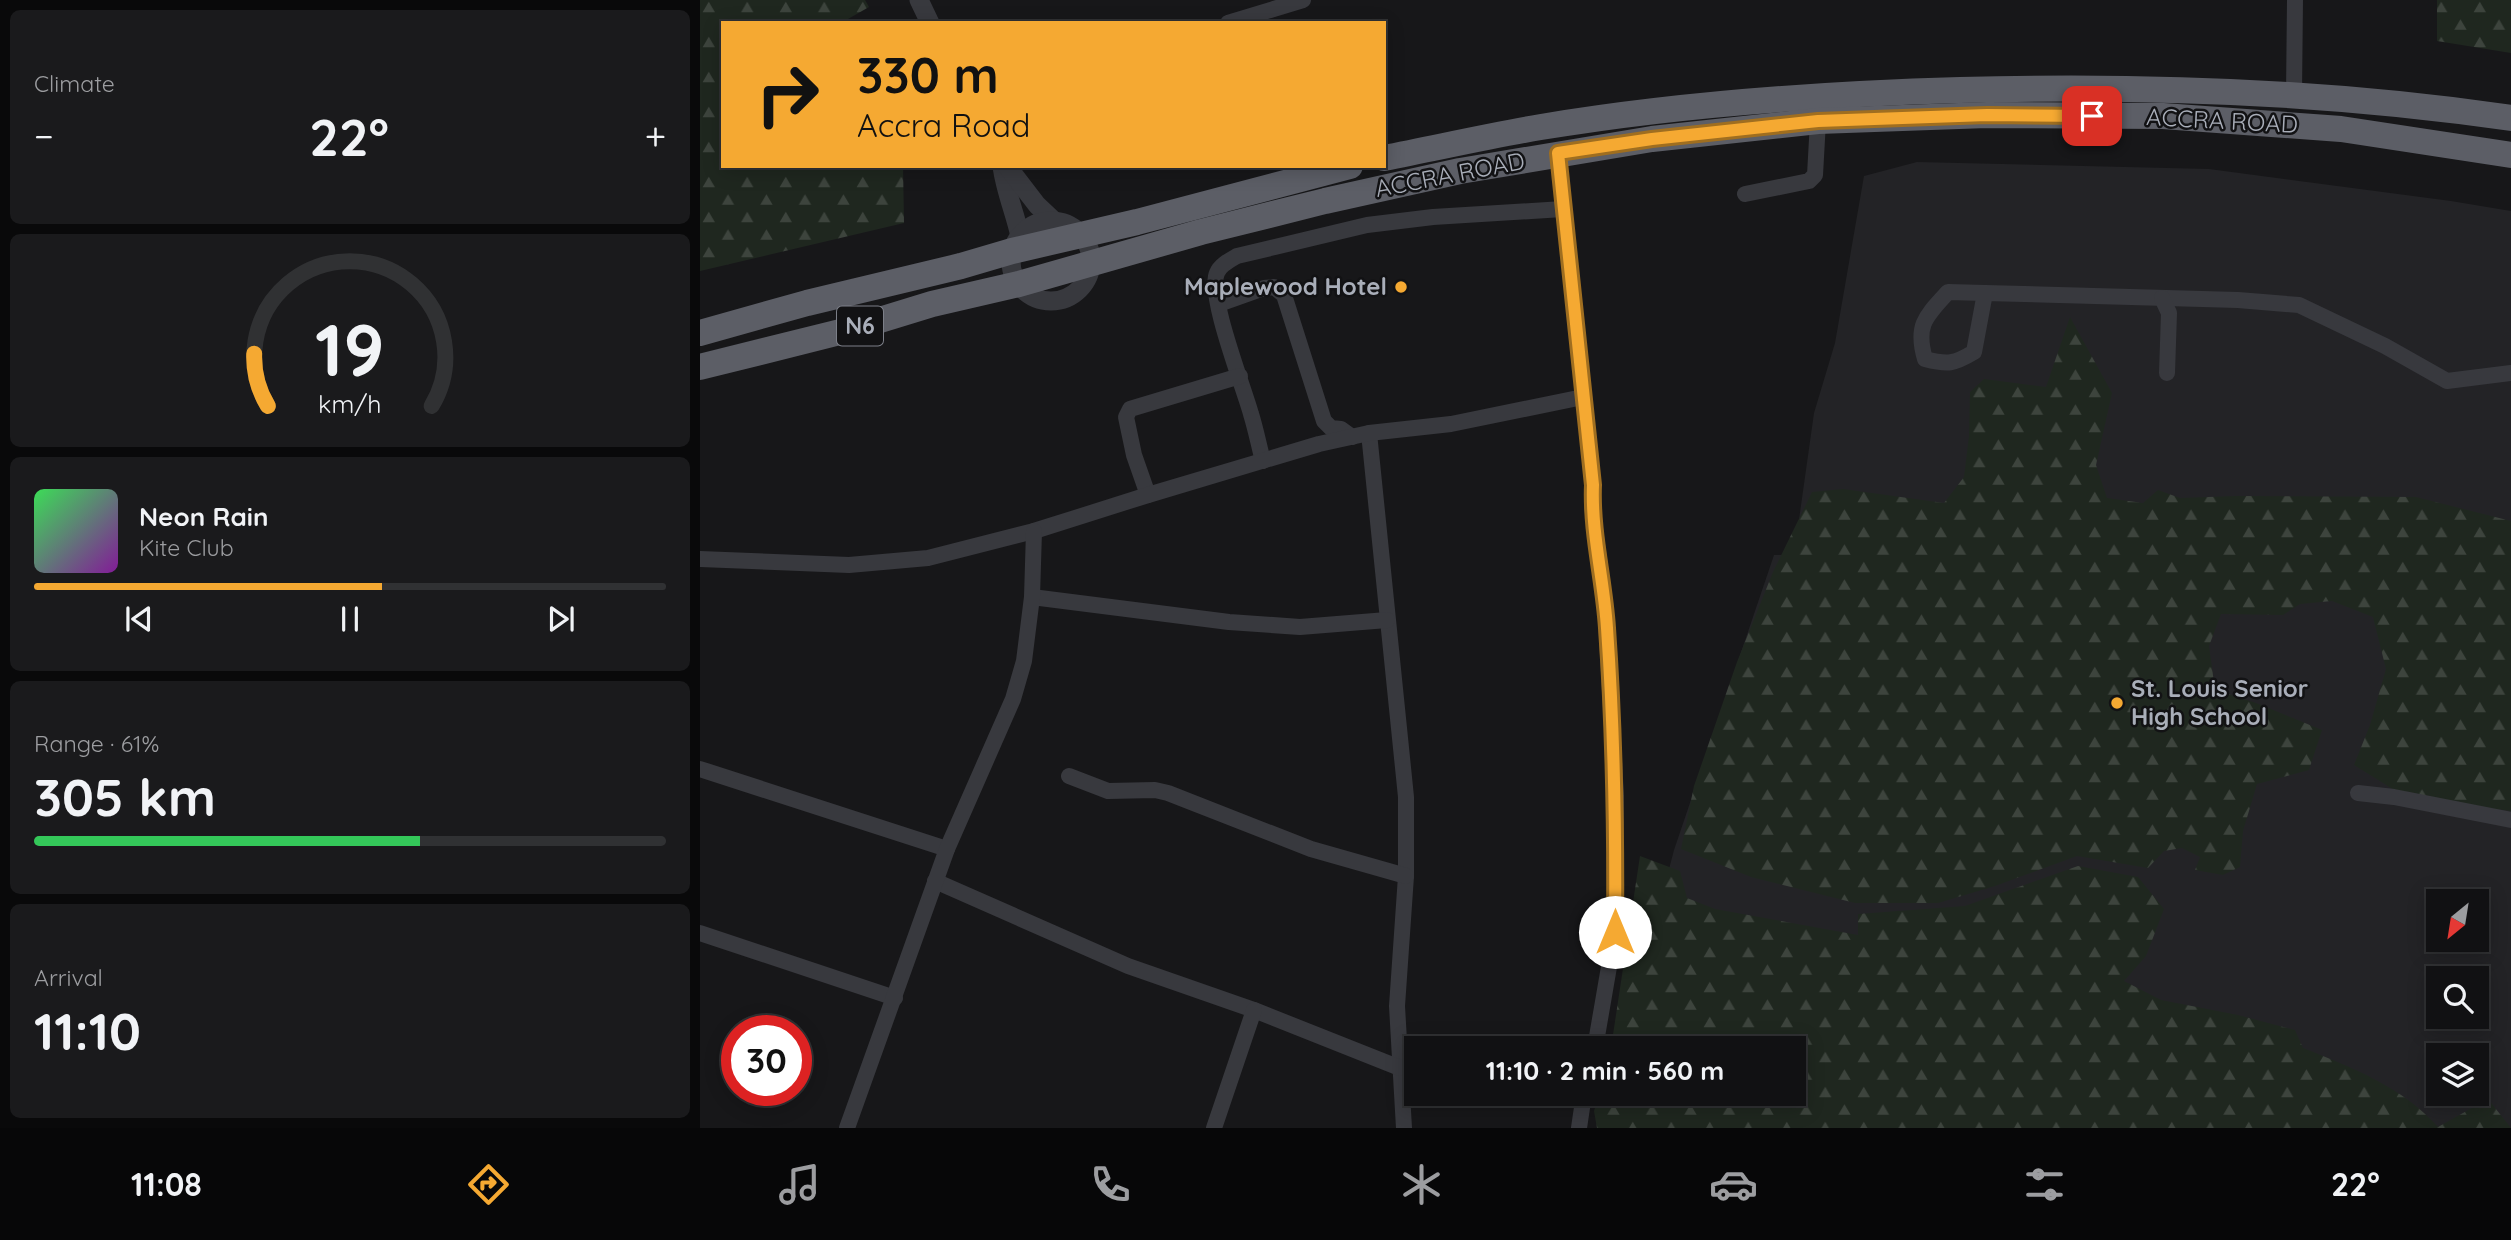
<!DOCTYPE html>
<html lang="en">
<head>
<meta charset="utf-8">
<style>
	:root { --surface:#111113; --page:#1a1a1c; --text:#f1f3f6; --muted:#9c9da0; --line:#303133; --accent:#f5a932 }
	body { margin:0; font-family:Quicksand,sans-serif; background:var(--page); color:var(--text); height:100vh; display:flex; flex-direction:column; font-size:26px; white-space:nowrap }
	* { box-sizing:border-box; margin:0 }
	p { font-size:23px; color:var(--muted) }
	.icon { flex:none; width:38px; height:38px; fill:none; stroke:currentColor; stroke-width:2; stroke-linecap:round; stroke-linejoin:round }
	.map { position:relative; flex:1; overflow:hidden }
	.side { display:flex; flex-direction:column; gap:10px; padding:10px; background:#09090a; width:700px }
	.side>* { flex:none }
	.hud { position:absolute; left:21px; top:21px; width:665px; height:147px; border-radius:0px; box-shadow:0 4px 18px #0003,0 0 0 2px var(--line); background:#f5a932; color:#111; overflow:hidden }
	.needle { width:46px; rotate:210deg }
	.controls { position:absolute; left:1726px; top:889px; display:grid; gap:14px }
	.controls a { display:grid; place-items:center; width:63px; height:63px; border-radius:0px; background:var(--surface); box-shadow:0 4px 18px #0003,0 0 0 2px var(--line); font-size:35px }
	.speed { position:absolute; left:21px; top:1015px; display:flex; gap:14px; font-size:35px; font-weight:700; text-align:center }
	.speed>* { display:grid; place-content:center; width:91px; height:91px; border-radius:50%; background:var(--surface); box-shadow:0 4px 18px #0003,0 0 0 2px var(--line); line-height:1 }
	.speed .limit { border:10px solid #d22; background:#fff; color:#111 }
	.pin { position:absolute; display:grid; place-items:center; width:60px; height:60px; color:#fff; margin:-30px; border-radius:14px; box-shadow:0 4px 10px #0006 }
	.me { position:absolute; width:77px; margin:-38px; rotate:0deg; stroke-linejoin:round; filter:drop-shadow(0 0 5px #0008) }
	.turn { display:flex; align-items:center; gap:24px; height:147px; padding:0 21px; font-size:32px }
	.turn .icon { width:91px; height:91px; stroke-width:2.5 }
	.turn b { display:block; font-size:49px; line-height:60px }
	.big { font-size:52px; font-weight:700; line-height:1.1 }
	.side .card { flex:1; display:flex; flex-direction:column; justify-content:center; gap:10px; min-width:0; padding:0 24px; border-radius:10px; background:var(--page) }
	.side .dial { align-items:center; gap:0 }
	.dial svg { height:182px; overflow:visible; fill:none; stroke:var(--line); stroke-width:7; stroke-linecap:round; text-anchor:middle }
	.dial text { fill:var(--text); stroke:none }
	.song { display:flex; align-items:center; gap:21px }
	.cover { width:84px; height:84px; border-radius:10px; background:linear-gradient(135deg,hsl(130 70% 55%),hsl(290 70% 35%)) }
	.played { height:7px; border-radius:4px; background:linear-gradient(90deg,var(--accent) 55%,var(--line) 55%) }
	.keys { display:flex; justify-content:space-around; direction:ltr }
	.heat { display:flex; justify-content:space-between; align-items:center; font-size:38px; direction:ltr }
	.charge { height:10px; border-radius:5px; background:linear-gradient(90deg,#34c759 61%,var(--line) 0) }
	.trip { position:absolute; left:704px; top:1036px; width:402px; height:70px; border-radius:0px; background:var(--surface); box-shadow:0 4px 18px #0003,0 0 0 2px var(--line); font-weight:700; line-height:70px; text-align:center }
	.dock { display:flex; height:112px; justify-content:space-around; align-items:center; background:#070708; color:var(--muted) }
	.dock .icon { width:49px; height:49px }
	.dock .active { color:var(--accent) }
	.dock b { font-size:32px; color:var(--text) }
	main { display:flex; flex:1; min-height:0 }
	.map>svg:first-child { display:block }
	.built { fill:#232326; fill-rule:evenodd }
	.forest { fill:url(#forest-firs) }
	.lines { fill:none; stroke-linecap:round; stroke-linejoin:round }
	.minor { stroke:#38393e; stroke-width:16 }
	.tertiary { stroke:#38393e; stroke-width:19 }
	.trunk { stroke:#5c5e66; stroke-width:26 }
	.route-casing { stroke:#9f6e20; stroke-width:18 }
	.route { stroke:#f5a932; stroke-width:12 }
	.poi-dot { fill:#f5a932; stroke:#121214; stroke-width:2.5 }
	.labels { text-anchor:middle; stroke-width:5; stroke-linejoin:round; paint-order:stroke }
	.shield { fill:#121214; stroke:#7c7f88; stroke-width:2 }
	.shield-label { font-size:23px; font-weight:bold; fill:#a9aeb9 }
	.street-label { font-size:24px; fill:#a9aeb9; stroke:#121214 }
	.poi-label { font-size:24px; font-weight:bold; fill:#a9aeb9; stroke:#121214; text-anchor:end }
</style>
</head>
<body>
<main>
<section class="side">
<div class="card"><p>Climate</p>
<div class="heat"><a>−</a><b class="big">22°</b><a>+</a></div>
</div>
<div class="card dial"><svg viewBox="0 0 100 80">
<path d="M14 69A42 42 0 1 1 86 69"/>
<path d="M14 69A42 42 0 0 1 8 46" stroke="#f5a932"/>
<text x="50" y="56" font-size="32" font-weight="700">19</text>
<text x="50" y="72" font-size="11">km/h</text>
</svg></div>
<div class="card">
<div class="song"><i class="cover"></i><div><b>Neon Rain</b><p>Kite Club</p></div></div>
<div class="played"></div>
<div class="keys"><svg class="icon" aria-label="previous" viewBox="0 0 24 24"><path d="M18 5L8 12l10 7zM5 5v14"/></svg><svg class="icon" aria-label="pause" viewBox="0 0 24 24"><path d="M8 5v14M16 5v14"/></svg><svg class="icon" aria-label="next" viewBox="0 0 24 24"><path d="M6 5l10 7-10 7zM19 5v14"/></svg></div>
</div>
<div class="card"><p>Range · 61%</p><b class="big">305 km</b><div class="charge"></div></div>
<div class="card"><p>Arrival</p><b class="big">11:10</b></div>
</section>
<div class="map">
<svg width="1811" height="1128" viewBox="0 0 1811 1128">
	<defs>
		<pattern id="forest-firs" width="22" height="20" patternUnits="userSpaceOnUse" patternTransform="scale(1.75)"><rect width="22" height="20" fill="#1f271f"/><path d="M5 1l3.5 6h-7zM16 11l3.5 6h-7z" fill="#3d443d"/></pattern>
	</defs>
	<rect width="100%" height="100%" fill="#171719"/>
	<path class="built" d="M1217 162 1509 169 1751 201 1811 211V1128H924L1094 1094V1048H922L974 850 1074 555H1094L1114 413 1135 343 1164 176ZM1738 901H1776V940H1738ZM1738 978H1776V1017H1738ZM1738 1055H1776V1094H1738Z"/>
	<g class="forest">
		<path d="M0 0H165L169 7 141 23H23V166H203L204 223 0 271Z"/>
		<path d="M1737 0H1811V53L1737 41Z"/>
		<path d="M1370 317 1412 393 1396 465 1407 498 1443 503 1458 490 1480 498 1536 496 1716 497 1811 521V811L1704 796 1654 765 1670 725 1686 669 1673 617 1632 601 1600 604 1583 615 1521 614 1509 646 1515 690 1556 703 1622 730 1609 770 1557 784 1543 831 1540 867 1523 875 1495 870 1500 857 1482 848 1464 851 1448 868 1377 856 1295 886 1238 903H1155L1051 877 981 849 994 786 1037 662 1073 572 1112 492 1143 489 1244 503 1264 477 1269 436 1270 392 1284 379 1346 387Z"/>
		<path d="M940 856 980 871 987 898 1015 909 1158 935V914L1265 906 1378 866 1438 877 1464 909 1446 956 1424 981 1461 1000 1538 1015 1595 1030 1603 1048C1651 1067 1703 1087 1738 1127L1788 1099 1811 1128H897L894 1111 900 1094H1094V1048H911Z"/>
	</g>
	<g class="lines">
		<g class="minor">
			<path d="M528 23 603 0"/>
			<path d="M1594 94 1595 0"/>
			<path d="M858 154 893 485 892 507 905 603 916 796 915 932 895 1048"/>
			<path d="M1045 194 1109 181 1115 175 1118 121"/>
			<path d="M1285 293 1274 352C1254 364 1248 365 1225 359 1215 325 1226 316 1248 292L1285 293 1538 300 1599 305 1685 346 1747 381 1811 373"/>
			<path d="M1462 298 1469 313 1467 373"/>
			<path d="M519 304 564 288 574 287 584 295 624 421 631 428 641 429 652 437"/>
			<path d="M669 433 706 797V876L697 1006 704 1128"/>
			<path d="M563 461C559 446 556 430 551 414 544 388 507 294 517 273 520 265 530 260 537 256L667 225 733 217 863 209"/>
			<path d="M448 495 434 455 426 417 430 409 540 376"/>
			<path d="M0 559 149 565 228 558 334 531 448 495 619 444 669 433 751 424 883 397"/>
			<path d="M332 597 529 622 600 627 687 620"/>
			<path d="M0 769 247 849"/>
			<path d="M369 776 408 791 455 790 468 793 611 849 706 876"/>
			<path d="M1658 793 1694 797 1811 820"/>
			<path d="M235 881 428 966 554 1010 700 1068"/>
			<path d="M0 933 195 998"/>
			<path d="M147 1128 247 849 313 699 324 661 332 597 334 531"/>
			<path d="M514 1128 554 1010"/>
			<path d="M879 1128 884 1094"/>
		</g>
		<g class="tertiary">
			<path d="M219 0 230 23"/>
			<path d="M302 166C305 190 315 213 320 236"/>
			<path d="M307 166 337 205 355 222"/>
			<circle cx="351" cy="261" r="40"/>
		</g>
		<g class="trunk">
			<path d="M684 158C736 148 788 136 841 127 979 104 1120 94 1260 90 1445 85 1628 91 1811 118"/>
			<path d="M0 333 107 303 261 266 312 251 437 222 650 166"/>
			<path d="M0 367 144 331 232 304 319 284 501 232 625 201 760 171 952 139 1118 121 1287 115 1463 116 1641 129 1811 155"/>
		</g>
	</g>
	<g class="lines">
		<defs>
			<path id="route" d="M915 932C916 830 914 729 907 628 904 580 891 533 893 485L858 153 952 139 1118 121 1287 115 1392 116"/>
		</defs>
		<use href="#route" class="route-casing"/>
		<use href="#route" class="route"/>
	</g>
	<g class="poi-dot">
		<circle cx="701" cy="287" r="7"/>
		<circle cx="1417" cy="703" r="7"/>
	</g>
	<g class="labels">
		<rect class="shield" x="137" y="306.5" width="46" height="39" rx="5"/>
		<g class="shield-label">
			<text x="160" y="334">N6</text>
		</g>
		<g class="street-label">
			<text transform="translate(1522 121) rotate(3)" y="8">ACCRA ROAD</text>
			<text transform="translate(750 175) rotate(-11)" y="8">ACCRA ROAD</text>
		</g>
		<g class="poi-label">
			<text x="687" y="295">Maplewood Hotel</text>
			<text x="1431" y="697" text-anchor="start">St. Louis Senior<tspan x="1431" dy="28">High School</tspan></text>
		</g>
	</g>
</svg>
<div class="controls">
<a><svg class="needle" viewBox="-14 -14 28 28"><path d="M0-13l5 13h-10z" fill="#e53935"/><path d="M0 13l5-13h-10z" fill="#9c9da0"/></svg></a>
<a><svg class="icon" aria-label="search" viewBox="0 0 24 24"><circle cx="10" cy="10" r="6"/><path d="M15 15l6 6"/></svg></a>
<a><svg class="icon" aria-label="layers" viewBox="0 0 24 24"><path d="M12 4l9 5-9 5-9-5zM3 14l9 5 9-5"/></svg></a>
</div>
<div class="speed"><div class="limit">30</div></div>
<div class="pin" style="left:1392px;top:116px;background:#d93025"><svg class="icon" aria-label="arrive" viewBox="0 0 24 24"><path d="M6 21V4h12l-3 4 3 4H6"/></svg></div>
<svg class="me" style="left:915px;top:932px" viewBox="-20 -20 40 40"><circle r="19" fill="#fff"/><path d="M0-13L10 11 0 6-10 11z" fill="#f5a932"/></svg>
<div class="trip">11:10 · 2 min · 560 m</div>
<div class="hud">
<div class="turn"><svg class="icon" aria-label="right" viewBox="0 0 24 24"><path d="M7 20v-9h11M14 6l5 5-5 5"/></svg><div><b>330 m</b>Accra Road</div></div>
</div>
</div>
</main>
<nav class="dock">
<b>11:08</b>
<svg class="icon active" aria-label="directions" viewBox="0 0 24 24"><path d="M12 3l9 9-9 9-9-9zM9 14v-3h6M13 9l2 2-2 2"/></svg>
<svg class="icon" aria-label="music" viewBox="0 0 24 24"><path d="M9 18V5l10-2v13"/><circle cx="6" cy="18" r="3"/><circle cx="16" cy="16" r="3"/></svg>
<svg class="icon" aria-label="phone" viewBox="0 0 24 24"><path d="M5 4h4l2 5-3 2q2 4 5 5l2-3 5 2v4C11 20 4 13 5 4z"/></svg>
<svg class="icon" aria-label="climate" viewBox="0 0 24 24"><path d="M12 3v18M4 7l16 10M4 17L20 7"/></svg>
<svg class="icon" aria-label="car" viewBox="0 0 24 24"><path d="M5 17H2v-5l4-1 3-4h7l3 4 3 1v5h-3M9 17h6M6 11h13"/><circle cx="7" cy="17" r="2"/><circle cx="17" cy="17" r="2"/></svg>
<svg class="icon" aria-label="filters" viewBox="0 0 24 24"><path d="M4 7h16M4 17h16"/><circle cx="9" cy="7" r="2"/><circle cx="15" cy="17" r="2"/></svg>
<b>22°</b>
</nav>
</body>
</html>
